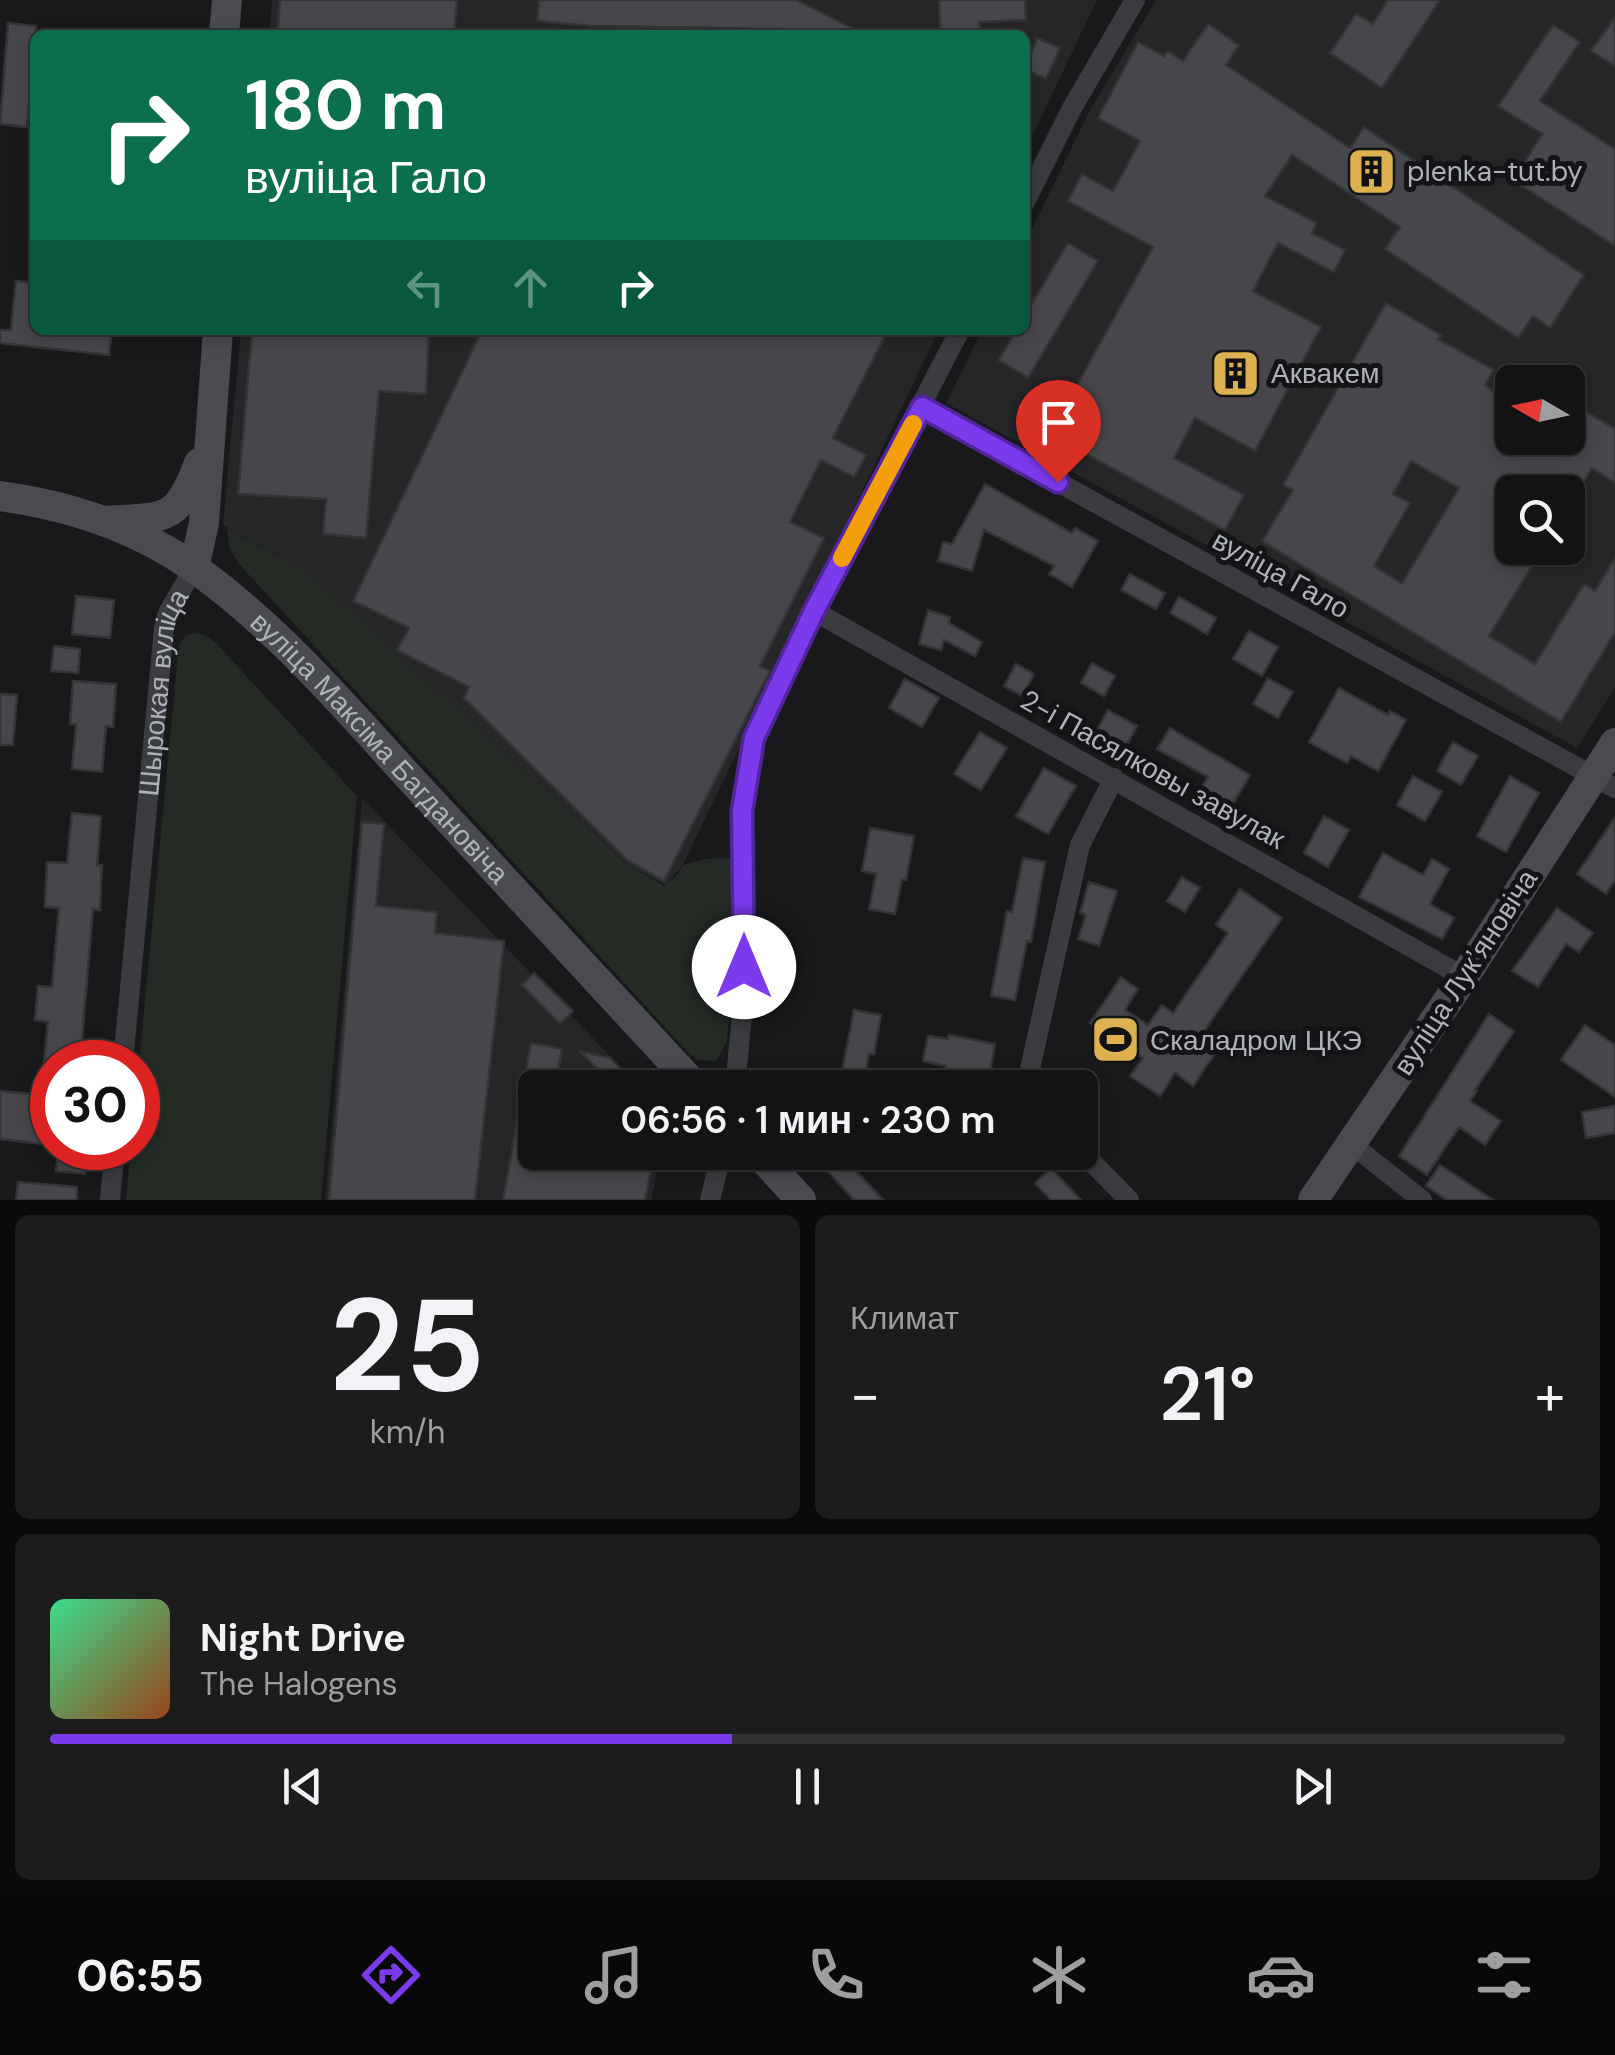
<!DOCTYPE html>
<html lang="ru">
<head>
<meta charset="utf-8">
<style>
	:root { --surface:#131314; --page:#1c1c1d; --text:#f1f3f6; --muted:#9d9ea0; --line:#323234; --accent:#7c3aed }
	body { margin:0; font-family:"DM Sans",sans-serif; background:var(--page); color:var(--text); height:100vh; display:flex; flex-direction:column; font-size:38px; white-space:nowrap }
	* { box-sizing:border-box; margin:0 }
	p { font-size:32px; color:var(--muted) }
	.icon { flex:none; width:55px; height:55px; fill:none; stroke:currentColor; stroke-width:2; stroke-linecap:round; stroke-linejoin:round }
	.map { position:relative; height:1200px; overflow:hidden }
	.details { display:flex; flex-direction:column; gap:15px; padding:15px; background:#0a0a0b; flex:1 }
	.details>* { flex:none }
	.top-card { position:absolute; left:30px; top:30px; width:1000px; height:305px; border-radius:15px; box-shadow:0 5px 15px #0003,0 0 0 2px var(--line); background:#0b6e4f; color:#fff; overflow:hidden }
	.needle { width:65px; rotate:279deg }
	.buttons { position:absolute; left:1495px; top:365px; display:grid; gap:20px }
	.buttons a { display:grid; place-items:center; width:90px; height:90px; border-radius:15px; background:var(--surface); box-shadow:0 5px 15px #0003,0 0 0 2px var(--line); font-size:50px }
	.speed { position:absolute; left:30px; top:1040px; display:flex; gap:20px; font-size:50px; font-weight:700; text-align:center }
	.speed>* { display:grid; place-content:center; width:130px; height:130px; border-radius:50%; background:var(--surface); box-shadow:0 5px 15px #0003,0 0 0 2px var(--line); line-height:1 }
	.speed .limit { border:15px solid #d22; background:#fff; color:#111 }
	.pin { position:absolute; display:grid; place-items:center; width:85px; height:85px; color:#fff; margin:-102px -42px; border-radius:50% 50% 50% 0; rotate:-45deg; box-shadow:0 0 10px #0007 }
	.pin .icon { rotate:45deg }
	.me { position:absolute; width:110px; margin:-55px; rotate:0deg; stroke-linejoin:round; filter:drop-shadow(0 0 8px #0008) }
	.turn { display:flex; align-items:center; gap:35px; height:210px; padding:0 50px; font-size:45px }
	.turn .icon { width:130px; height:130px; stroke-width:2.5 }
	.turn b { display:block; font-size:70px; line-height:85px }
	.lanes { display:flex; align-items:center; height:95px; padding:0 50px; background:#0003; justify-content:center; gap:50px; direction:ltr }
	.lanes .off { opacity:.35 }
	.big { font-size:75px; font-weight:600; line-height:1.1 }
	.details .tile { flex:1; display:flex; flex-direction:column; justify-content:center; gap:15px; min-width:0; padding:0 35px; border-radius:15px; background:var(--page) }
	.details .dial { align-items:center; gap:0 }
	.dial b { font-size:130px; line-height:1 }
	.song { display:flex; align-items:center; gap:30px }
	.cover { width:120px; height:120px; border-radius:15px; background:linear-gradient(135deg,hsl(150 70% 55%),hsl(20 70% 35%)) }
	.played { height:10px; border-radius:5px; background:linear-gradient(90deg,var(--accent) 45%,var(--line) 45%) }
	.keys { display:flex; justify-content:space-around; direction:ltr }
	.heat { display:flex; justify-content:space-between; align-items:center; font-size:55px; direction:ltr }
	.details .tiles { flex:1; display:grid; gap:15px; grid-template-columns:1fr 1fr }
	.tile:last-child { grid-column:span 2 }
	.trip { position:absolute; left:518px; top:1070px; width:580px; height:100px; border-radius:15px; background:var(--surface); box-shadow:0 5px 15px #0003,0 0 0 2px var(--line); font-weight:600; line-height:100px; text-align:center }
	.menu { display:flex; height:160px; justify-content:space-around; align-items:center; background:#080808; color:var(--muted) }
	.menu .icon { width:70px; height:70px }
	.menu .selected { color:var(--accent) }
	.menu b { font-size:45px; color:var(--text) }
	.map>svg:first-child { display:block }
	.built { fill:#262628; fill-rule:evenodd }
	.green { fill:#242b25 }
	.building { fill:#47474b; stroke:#343437; stroke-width:2.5; fill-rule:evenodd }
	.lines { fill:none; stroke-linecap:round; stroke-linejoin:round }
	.street { stroke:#3b3c40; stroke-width:20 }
	.secondary { stroke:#494b50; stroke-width:30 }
	.route-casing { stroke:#51269a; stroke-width:25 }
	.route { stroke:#7c3aed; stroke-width:18 }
	.slow { stroke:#f59e0b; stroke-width:18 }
	.labels { text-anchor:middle; stroke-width:10; stroke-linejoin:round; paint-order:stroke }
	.poi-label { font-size:28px; fill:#adb1b9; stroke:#141416; text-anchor:start }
	.street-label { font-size:28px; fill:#adb1b9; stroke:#141416 }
</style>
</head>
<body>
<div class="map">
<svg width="1615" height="1200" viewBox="0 0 1615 1200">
	<rect width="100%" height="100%" fill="#19191b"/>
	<g class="built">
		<path d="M272 0H1097L1025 151V35H269Z"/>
		<path d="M1156 0H1615V688L1577 748 946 403 982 330H1025V243L1090 110ZM1512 382H1568V438H1512ZM1512 492H1568V548H1512Z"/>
		<path d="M241 330H939L683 865 666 885 623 863 308 573 223 525Z"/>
		<path d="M362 798 640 1087 535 1088V1152L661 1153 651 1200H325Z"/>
	</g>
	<g class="green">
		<path d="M227 528 308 573 624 863 664 886 677 875 683 865 706 859 731 858 729 1015 727 1040 717 1061 698 1060 689 1053 239 564 229 547Z"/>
		<path d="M196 633 207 636 216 643 357 796 321 1200H126L131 1148H138V1074L179 645 186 635Z"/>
	</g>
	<g class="building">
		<path d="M280 0H457L454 35H277Z"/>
		<path d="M539 0H796L866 35H794L781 29 590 26 537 21Z"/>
		<path d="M939 0H1025L1026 20 980 22V35H940Z"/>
		<path d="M1388 0H1440L1382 88 1330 53 1356 14 1373 24Z"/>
		<path d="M1615 17V66L1591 51Z"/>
		<path d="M8 23 36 26 27 127 0 124Z"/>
		<path d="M1208 24 1239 45 1226 65 1350 148 1364 127 1584 275 1550 328 1533 316 1518 338 1385 249 1400 227 1292 155 1265 196 1317 223 1312 233 1345 250 1334 272 1278 243 1253 291 1321 327 1255 451 1195 418 1174 458 1244 495 1225 530 1050 434 1153 247 1068 201 1082 174 1113 191 1140 141 1098 118 1138 42 1164 56 1168 51 1183 61Z"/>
		<path d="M1553 25 1580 42 1540 101 1615 149V246L1513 180 1542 134 1498 106Z"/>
		<path d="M1037 38 1060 48 1046 79 1025 69Z"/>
		<path d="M1068 243 1098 261 1028 378 999 360 1016 330H1025V315Z"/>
		<path d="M16 281 35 283V330H112L109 355 0 343V330H11Z"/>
		<path d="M1386 303 1441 335 1438 339 1494 370 1485 385 1512 402V438H1568V401L1615 429V483L1592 468 1577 492H1512V548H1543L1489 636 1535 664 1584 584 1595 591 1615 558V632L1561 722 1262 541 1293 490 1283 485ZM1411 461 1459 488 1402 583 1374 566 1410 503 1393 494Z"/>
		<path d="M252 330H429L426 394 379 391 366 538 323 534 326 499 238 494Z"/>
		<path d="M482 330H888L833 438 866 455 854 477 821 460 790 522 824 538 760 666 770 671 664 881 627 860 464 698 469 687 397 650 409 628 353 601Z"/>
		<path d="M985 484 1072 533 1075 528 1098 541 1072 587 1049 574 1054 566 984 530 972 571 938 561 943 542 952 544Z"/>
		<path d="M1130 574 1165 593 1156 609 1121 590Z"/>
		<path d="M76 596 114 600 110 638 72 634Z"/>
		<path d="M1179 597 1216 618 1207 634 1170 613Z"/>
		<path d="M928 610 950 617 949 623 982 642 975 656 944 640 941 650 919 644Z"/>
		<path d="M1249 631 1278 647 1262 676 1233 659Z"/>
		<path d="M54 646 80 649 78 673 51 671Z"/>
		<path d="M1092 663 1115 676 1104 696 1081 683Z"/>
		<path d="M1016 664 1034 674 1022 696 1004 686Z"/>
		<path d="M1268 678 1293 692 1278 718 1253 704Z"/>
		<path d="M905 679 939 698 922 727 889 708Z"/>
		<path d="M73 681 116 684 113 727 106 726 102 772 72 769 76 724H70Z"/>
		<path d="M1339 688 1388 715 1390 711 1406 720 1378 771 1351 756 1347 763 1309 742Z"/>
		<path d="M0 694 17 695 13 745H0Z"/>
		<path d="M1108 710 1137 726 1122 753 1093 737Z"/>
		<path d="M1170 728 1250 775 1227 814 1196 797 1208 777 1157 749Z"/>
		<path d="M980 732 1007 748 981 790 954 774Z"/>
		<path d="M1453 742 1478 756 1461 785 1437 771Z"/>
		<path d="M1044 768 1076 786 1048 834 1016 816Z"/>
		<path d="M1413 776 1442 792 1425 821 1397 805Z"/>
		<path d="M1510 776 1539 793 1506 852 1477 836Z"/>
		<path d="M72 813 101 816 97 865H102L100 910 93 909 80 1062H44L48 1022 35 1020 38 986 52 987 59 908 45 907 47 862 67 863Z"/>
		<path d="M1324 816 1349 830 1328 867 1304 853Z"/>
		<path d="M1615 817V880L1606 894 1577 874Z"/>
		<path d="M362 822 384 824 376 906 437 912 435 933 504 941 475 1200H329Z"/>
		<path d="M870 828 914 836 906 880 902 879 895 914 869 909 876 874 862 871Z"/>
		<path d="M1383 853 1423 875 1432 859 1449 869 1430 904 1454 918 1442 939 1359 897Z"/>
		<path d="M1023 858 1045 862 1031 942 1027 941 1015 1000 991 996 1007 911 1012 912Z"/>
		<path d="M1182 877 1200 888 1185 912 1167 901Z"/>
		<path d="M1089 882 1117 891 1099 946 1078 939 1086 915 1080 913Z"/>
		<path d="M1240 889 1282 918 1198 1040 1216 1052 1193 1086 1175 1073 1160 1096 1130 1076 1143 1058 1090 1023 1121 977 1138 989 1125 1010 1148 1025 1162 1005 1173 1013 1228 933 1216 925Z"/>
		<path d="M1557 908 1593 933 1579 952 1566 944 1538 987 1512 971Z"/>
		<path d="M534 973 573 1011 560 1024 522 985Z"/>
		<path d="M854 1010 881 1015 874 1054 869 1053 863 1088H839Z"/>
		<path d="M1489 1014 1514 1031 1475 1090 1477 1091 1470 1101 1501 1121 1485 1145 1459 1127 1427 1175 1399 1156Z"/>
		<path d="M1585 1025 1615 1045V1097L1561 1060Z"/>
		<path d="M949 1035 995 1044 989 1078 945 1070 946 1066 923 1061 928 1036 948 1039Z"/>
		<path d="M531 1043 562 1049 555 1088H535V1152H655L645 1200H503Z"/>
		<path d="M581 1052 610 1058 620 1068 608 1080Z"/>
		<path d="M0 1091 52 1096V1145L0 1139Z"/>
		<path d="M1615 1106V1133L1586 1138 1582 1112Z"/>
		<path d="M58 1152 87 1155 85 1174 56 1171Z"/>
		<path d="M810 1152H838L883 1200H854Z"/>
		<path d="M1440 1165 1493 1200H1447L1426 1186Z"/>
		<path d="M1051 1168 1081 1200H1051L1035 1183Z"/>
		<path d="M18 1182 77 1187V1200H16Z"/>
	</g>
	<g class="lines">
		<g class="street">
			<path d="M1025 202 1072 108 1135 0"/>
			<path d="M921 407 1615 788"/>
			<path d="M814 611 1464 977"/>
			<path id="s1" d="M123 1062 164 628 168 613 194 568"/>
			<path d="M735 1088 744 993 742 811 754 738 814 611 960 330"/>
			<path d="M1032 1088 1030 1069 1080 845 1114 778"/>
			<path d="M1350 1143 1422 1200"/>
			<path d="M1080 1150 1129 1200"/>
			<path d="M110 1200 115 1148"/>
			<path d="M710 1200 722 1152"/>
		</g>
		<g class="secondary">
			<path d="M224 35 227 0"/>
			<path id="s2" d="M0 496C60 504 119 522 171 553 258 606 340 701 408 776 505 880 601 984 697 1088"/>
			<path d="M106 521C166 517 177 523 199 463"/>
			<path d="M194 568 204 523 218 330"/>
			<path d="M757 1152 801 1200"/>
			<path d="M1313 1200 1464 977 1615 743"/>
		</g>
	</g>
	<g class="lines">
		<defs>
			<path id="route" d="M744 967 742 811 754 738 814 611 922 407 1058 482"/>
		</defs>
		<use href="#route" class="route-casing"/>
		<use href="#route" class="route"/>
		<path class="slow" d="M842 558 913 424"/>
	</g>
	<defs>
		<symbol id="building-square" viewBox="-11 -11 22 22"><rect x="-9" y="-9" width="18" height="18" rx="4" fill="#ddb050" stroke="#141416"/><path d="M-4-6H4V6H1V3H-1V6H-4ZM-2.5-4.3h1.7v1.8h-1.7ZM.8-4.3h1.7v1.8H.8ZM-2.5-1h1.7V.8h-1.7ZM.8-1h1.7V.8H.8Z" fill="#111"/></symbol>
		<symbol id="stadium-square" viewBox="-11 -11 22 22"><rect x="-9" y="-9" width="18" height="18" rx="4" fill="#ddb050" stroke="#141416"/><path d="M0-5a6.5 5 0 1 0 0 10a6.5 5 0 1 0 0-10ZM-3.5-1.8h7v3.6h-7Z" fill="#111"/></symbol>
	</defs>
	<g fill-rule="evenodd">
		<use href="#building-square" x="1344" y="144" width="55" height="55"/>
		<use href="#building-square" x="1208" y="346" width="55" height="55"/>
		<use href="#stadium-square" x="1088" y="1012" width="55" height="55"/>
	</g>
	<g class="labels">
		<g class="poi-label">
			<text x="1407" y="181">plenka-tut.by</text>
			<text x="1271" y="383">Аквакем</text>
			<text x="1150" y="1050">Скаладром ЦКЭ</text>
		</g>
		<g class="street-label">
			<text transform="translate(1281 574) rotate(29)" y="10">вуліца Гало</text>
			<text dy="10" stroke="none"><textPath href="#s1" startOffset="372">Шырокая вуліца</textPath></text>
			<text dy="10" stroke="none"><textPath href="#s2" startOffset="468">вуліца Максіма Багдановіча</textPath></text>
			<text transform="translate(1153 769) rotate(29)" y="10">2-і Пасялковы завулак</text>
			<text transform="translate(1465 972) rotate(-57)" y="10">вуліца Лукʼяновіча</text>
		</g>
	</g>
</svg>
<div class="buttons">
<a><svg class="needle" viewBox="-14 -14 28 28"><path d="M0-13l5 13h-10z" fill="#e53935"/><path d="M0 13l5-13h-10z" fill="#9d9ea0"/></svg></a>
<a><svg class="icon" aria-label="search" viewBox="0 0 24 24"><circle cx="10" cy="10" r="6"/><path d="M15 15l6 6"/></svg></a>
</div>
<div class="speed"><div class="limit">30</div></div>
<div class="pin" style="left:1058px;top:482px;background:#d93025"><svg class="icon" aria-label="arrive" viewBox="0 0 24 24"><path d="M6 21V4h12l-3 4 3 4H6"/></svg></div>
<svg class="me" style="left:744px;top:967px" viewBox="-20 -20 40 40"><circle r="19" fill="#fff"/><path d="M0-13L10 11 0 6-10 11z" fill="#7c3aed"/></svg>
<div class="trip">06:56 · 1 мин · 230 m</div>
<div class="top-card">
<div class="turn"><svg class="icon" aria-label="right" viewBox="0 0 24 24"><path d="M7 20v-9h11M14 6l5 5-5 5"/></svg><div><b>180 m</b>вуліца Гало</div></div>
<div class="lanes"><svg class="icon off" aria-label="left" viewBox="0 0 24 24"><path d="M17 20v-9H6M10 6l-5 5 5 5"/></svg><svg class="icon off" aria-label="ahead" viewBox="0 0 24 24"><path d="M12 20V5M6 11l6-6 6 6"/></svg><svg class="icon" aria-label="right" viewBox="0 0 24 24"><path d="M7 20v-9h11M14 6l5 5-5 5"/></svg></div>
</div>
</div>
<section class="details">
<div class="tiles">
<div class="tile dial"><b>25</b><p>km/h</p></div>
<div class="tile"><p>Климат</p>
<div class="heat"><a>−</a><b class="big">21°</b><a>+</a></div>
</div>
<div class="tile">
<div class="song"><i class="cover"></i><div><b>Night Drive</b><p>The Halogens</p></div></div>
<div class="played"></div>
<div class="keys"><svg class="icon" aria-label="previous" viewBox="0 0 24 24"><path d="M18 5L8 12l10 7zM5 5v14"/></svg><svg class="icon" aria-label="pause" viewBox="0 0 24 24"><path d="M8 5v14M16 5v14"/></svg><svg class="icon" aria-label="next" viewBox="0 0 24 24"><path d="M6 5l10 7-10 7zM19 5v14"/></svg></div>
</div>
</div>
</section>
<nav class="menu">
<b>06:55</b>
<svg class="icon selected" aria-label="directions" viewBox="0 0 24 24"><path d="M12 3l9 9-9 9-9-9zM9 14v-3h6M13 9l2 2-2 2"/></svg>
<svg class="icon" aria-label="music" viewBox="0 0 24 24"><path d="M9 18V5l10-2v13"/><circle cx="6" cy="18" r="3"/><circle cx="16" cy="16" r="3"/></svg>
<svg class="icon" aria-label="phone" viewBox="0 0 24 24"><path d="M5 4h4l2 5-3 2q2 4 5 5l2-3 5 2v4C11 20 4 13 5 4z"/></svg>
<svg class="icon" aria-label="climate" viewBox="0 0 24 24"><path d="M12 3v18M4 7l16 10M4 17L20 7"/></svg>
<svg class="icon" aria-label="car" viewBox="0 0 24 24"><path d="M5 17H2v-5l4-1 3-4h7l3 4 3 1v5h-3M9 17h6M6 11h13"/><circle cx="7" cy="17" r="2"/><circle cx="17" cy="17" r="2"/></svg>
<svg class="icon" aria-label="filters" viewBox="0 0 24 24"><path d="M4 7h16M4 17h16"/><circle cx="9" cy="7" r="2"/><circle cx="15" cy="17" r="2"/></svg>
</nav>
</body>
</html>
